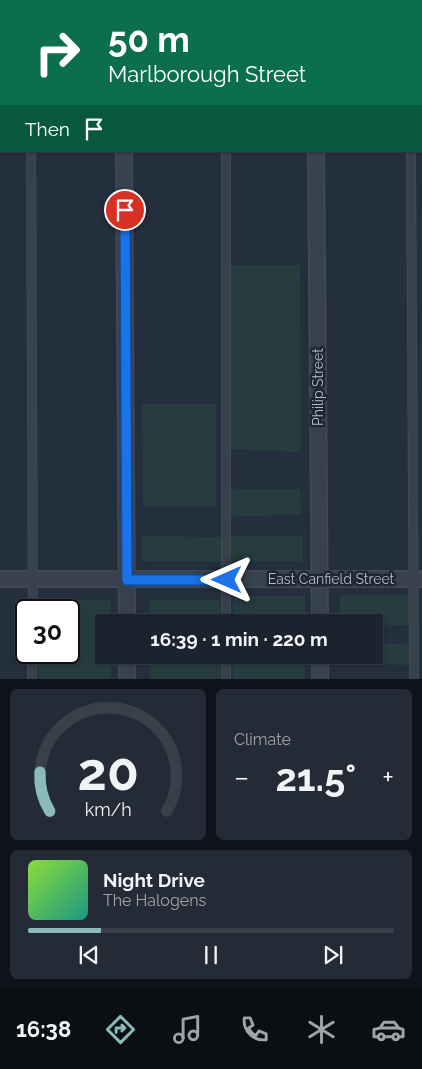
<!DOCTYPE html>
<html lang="en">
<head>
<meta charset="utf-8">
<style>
	:root { --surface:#1b232e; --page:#242b36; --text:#f1f3f6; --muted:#a0a4aa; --line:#39404a; --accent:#8bbbb9 }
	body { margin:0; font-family:Raleway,sans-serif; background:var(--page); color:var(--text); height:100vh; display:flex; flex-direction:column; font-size:19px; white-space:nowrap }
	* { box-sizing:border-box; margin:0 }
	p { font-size:16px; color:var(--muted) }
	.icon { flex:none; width:28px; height:28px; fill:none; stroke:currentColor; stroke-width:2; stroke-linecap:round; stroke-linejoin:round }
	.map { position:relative; height:679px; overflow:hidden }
	.sheet { display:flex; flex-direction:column; gap:10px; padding:10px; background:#0f1319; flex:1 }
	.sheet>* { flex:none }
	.guide { position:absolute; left:0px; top:0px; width:422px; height:152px; box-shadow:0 1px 4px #0004,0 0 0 1px var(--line); background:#0b6e4f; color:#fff; overflow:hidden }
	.speed { position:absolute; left:15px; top:599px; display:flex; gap:10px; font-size:25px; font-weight:700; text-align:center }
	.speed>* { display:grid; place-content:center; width:65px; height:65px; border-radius:50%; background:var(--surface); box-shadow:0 1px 4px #0004,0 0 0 1px var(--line); line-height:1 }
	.speed .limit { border:2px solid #111; border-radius:8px; background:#fff; color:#111 }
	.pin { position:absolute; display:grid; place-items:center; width:42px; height:42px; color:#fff; margin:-21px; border:2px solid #fff; border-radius:50%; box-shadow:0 1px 5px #0007 }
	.me { position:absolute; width:55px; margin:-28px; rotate:270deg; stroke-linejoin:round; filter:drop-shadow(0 0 4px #0008) }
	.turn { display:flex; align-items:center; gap:18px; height:105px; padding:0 25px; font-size:22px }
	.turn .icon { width:65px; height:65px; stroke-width:2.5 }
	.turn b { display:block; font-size:35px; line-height:42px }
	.then { display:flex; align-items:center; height:48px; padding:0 25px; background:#0003; gap:10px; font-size:19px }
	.big { font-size:38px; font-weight:700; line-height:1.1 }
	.sheet .card { flex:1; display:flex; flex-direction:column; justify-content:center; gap:8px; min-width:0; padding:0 18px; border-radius:8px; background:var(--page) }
	.sheet .dial { align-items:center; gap:0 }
	.dial svg { height:130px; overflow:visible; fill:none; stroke:var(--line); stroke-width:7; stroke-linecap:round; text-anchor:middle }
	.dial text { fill:var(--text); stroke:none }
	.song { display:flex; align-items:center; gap:15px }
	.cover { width:60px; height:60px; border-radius:8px; background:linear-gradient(135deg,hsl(90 70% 55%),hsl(170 70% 35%)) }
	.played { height:5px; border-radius:2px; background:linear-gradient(90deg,var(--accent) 20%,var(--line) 20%) }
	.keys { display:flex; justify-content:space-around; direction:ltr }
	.heat { display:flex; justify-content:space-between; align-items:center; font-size:28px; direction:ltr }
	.sheet .tiles { flex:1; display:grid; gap:10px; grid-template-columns:1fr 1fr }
	.card:last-child { grid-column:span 2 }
	.trip { position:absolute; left:95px; top:614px; width:288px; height:50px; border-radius:0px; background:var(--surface); box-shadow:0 1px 4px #0004,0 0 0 1px var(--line); font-weight:700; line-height:50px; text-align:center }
	.tab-bar { display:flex; height:80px; justify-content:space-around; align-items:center; background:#0b0e12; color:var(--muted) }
	.tab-bar .icon { width:35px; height:35px }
	.tab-bar .selected { color:var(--accent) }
	.tab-bar b { font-size:22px; color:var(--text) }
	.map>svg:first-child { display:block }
	.green { fill:#263c3f }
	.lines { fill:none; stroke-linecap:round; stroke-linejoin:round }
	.service-casing { stroke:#414a57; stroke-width:10 }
	.minor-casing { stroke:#414a57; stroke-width:18 }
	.service { stroke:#38414e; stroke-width:8 }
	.minor { stroke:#38414e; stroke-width:15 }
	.route-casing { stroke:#114b97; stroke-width:12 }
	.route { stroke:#1a73e8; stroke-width:9 }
	.labels { text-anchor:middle; stroke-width:5; stroke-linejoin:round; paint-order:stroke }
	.street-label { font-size:14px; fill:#b4bcc9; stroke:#1d2633 }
</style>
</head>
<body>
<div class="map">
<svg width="422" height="679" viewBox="0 0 422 679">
	<rect width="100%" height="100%" fill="#242f3e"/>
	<g class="green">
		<path d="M231 265H300L301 452 227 449Z"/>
		<path d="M142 404H216V506H143Z"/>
		<path d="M300 489 301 514 227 517V490Z"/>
		<path d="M142 536 222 537 223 562 141 561Z"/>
		<path d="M229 536H303V562L227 561Z"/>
		<path d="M340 595H414V626L374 624V622H340Z"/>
		<rect x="233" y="596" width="72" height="24"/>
		<path d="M39 600H111V622H104V655H111V679H38V653L69 652V610H39Z"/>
		<rect x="150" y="600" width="70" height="22"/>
		<path d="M374 643 414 645 415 665 340 664V655H374Z"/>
		<rect x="150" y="655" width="70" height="24"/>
		<path d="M232 655H304L305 679H233Z"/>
	</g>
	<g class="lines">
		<defs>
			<g id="service">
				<path d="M226 0V1"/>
				<path d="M409 0V1"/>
				<path d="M32 1V0"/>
				<path d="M31 151 33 610"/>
				<path d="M226 151V622"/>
				<path d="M411 151 414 679"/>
				<path d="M32 679V652"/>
				<path d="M226 679V655"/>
			</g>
			<g id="minor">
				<path d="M124 1V0"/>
				<path d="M313 1V0"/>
				<path d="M0 104H1"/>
				<path d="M421 104H422"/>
				<path d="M124 151 127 622"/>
				<path d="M316 151 320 622"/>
				<path d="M0 579H422"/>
				<path d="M127 655V679"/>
				<path d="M320 655V679"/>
			</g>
		</defs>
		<use href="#service" class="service-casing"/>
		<use href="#minor" class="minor-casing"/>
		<use href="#service" class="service"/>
		<use href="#minor" class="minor"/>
	</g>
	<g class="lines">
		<defs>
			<path id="route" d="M125 210 127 580H227"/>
		</defs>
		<use href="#route" class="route-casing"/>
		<use href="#route" class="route"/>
	</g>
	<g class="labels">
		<g class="street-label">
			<text transform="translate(318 387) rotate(-90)" y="5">Philip Street</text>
			<text x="331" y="584">East Canfield Street</text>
		</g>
	</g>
</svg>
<div class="speed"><div class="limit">30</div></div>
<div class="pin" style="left:125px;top:210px;background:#d93025"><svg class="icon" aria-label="arrive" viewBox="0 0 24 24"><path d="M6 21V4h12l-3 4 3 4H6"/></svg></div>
<svg class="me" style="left:227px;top:580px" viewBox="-20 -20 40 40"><path d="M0-17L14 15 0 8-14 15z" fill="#1a73e8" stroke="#fff" stroke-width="4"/></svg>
<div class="trip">16:39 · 1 min · 220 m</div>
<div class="guide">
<div class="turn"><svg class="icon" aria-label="right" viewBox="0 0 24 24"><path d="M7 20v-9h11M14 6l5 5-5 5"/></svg><div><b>50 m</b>Marlborough Street</div></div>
<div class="then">Then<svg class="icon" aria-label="arrive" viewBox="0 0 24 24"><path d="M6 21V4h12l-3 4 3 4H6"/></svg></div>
</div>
</div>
<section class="sheet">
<div class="tiles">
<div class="card dial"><svg viewBox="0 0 100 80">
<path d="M14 69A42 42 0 1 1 86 69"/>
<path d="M14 69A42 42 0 0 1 8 45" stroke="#8bbbb9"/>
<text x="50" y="56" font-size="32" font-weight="700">20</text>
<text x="50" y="72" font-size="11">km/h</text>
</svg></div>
<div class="card"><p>Climate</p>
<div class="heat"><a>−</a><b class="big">21.5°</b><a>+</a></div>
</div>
<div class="card">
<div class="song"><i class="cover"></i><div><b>Night Drive</b><p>The Halogens</p></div></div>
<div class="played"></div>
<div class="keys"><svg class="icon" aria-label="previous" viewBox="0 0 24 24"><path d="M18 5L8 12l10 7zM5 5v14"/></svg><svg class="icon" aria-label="pause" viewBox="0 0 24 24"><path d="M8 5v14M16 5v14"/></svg><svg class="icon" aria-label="next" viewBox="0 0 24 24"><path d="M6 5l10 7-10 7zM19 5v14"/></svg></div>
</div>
</div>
</section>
<nav class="tab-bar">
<b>16:38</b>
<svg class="icon selected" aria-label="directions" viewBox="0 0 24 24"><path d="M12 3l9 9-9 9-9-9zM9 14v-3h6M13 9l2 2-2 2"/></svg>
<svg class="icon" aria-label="music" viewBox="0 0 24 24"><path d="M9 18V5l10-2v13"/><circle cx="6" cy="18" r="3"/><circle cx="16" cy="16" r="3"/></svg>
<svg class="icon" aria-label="phone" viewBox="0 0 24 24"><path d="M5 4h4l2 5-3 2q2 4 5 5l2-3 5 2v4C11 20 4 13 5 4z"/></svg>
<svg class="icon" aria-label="climate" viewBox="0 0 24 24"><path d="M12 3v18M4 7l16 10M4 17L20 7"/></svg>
<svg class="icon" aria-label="car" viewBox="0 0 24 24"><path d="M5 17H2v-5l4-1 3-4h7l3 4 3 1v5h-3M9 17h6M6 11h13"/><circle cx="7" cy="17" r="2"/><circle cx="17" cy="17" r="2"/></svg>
</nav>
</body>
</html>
